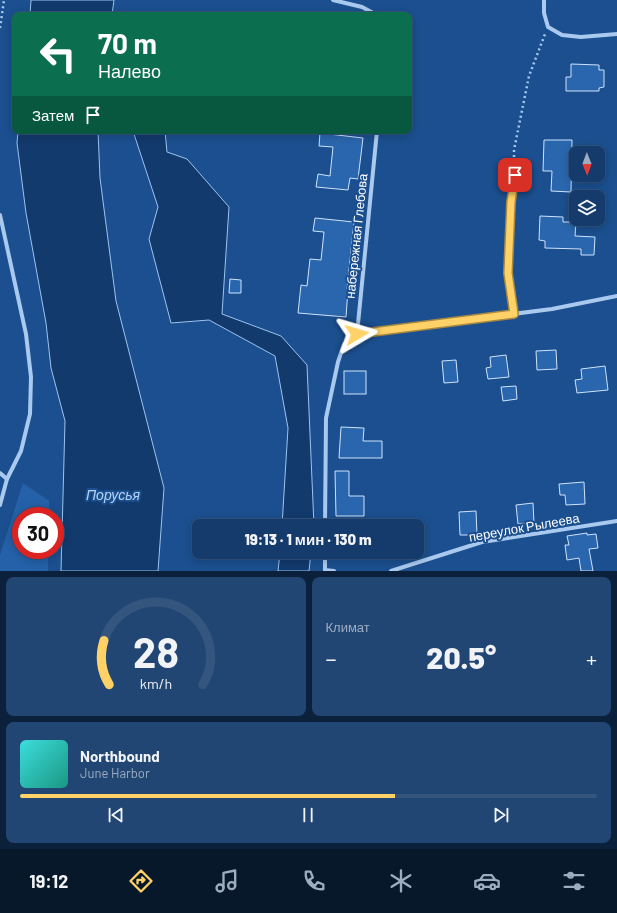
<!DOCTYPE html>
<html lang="ru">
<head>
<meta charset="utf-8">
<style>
	:root { --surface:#143b6b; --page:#214673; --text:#f1f3f6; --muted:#9dadc1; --line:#33557e; --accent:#ffd166 }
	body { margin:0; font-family:Barlow,sans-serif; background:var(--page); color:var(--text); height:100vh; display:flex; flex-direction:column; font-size:15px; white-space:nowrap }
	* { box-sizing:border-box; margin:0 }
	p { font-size:13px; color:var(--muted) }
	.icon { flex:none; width:22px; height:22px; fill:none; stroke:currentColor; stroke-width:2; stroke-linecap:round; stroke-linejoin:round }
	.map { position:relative; height:571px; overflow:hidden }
	.drawer { display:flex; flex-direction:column; gap:6px; padding:6px; background:#0b203b; flex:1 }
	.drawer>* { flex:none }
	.guide { position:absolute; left:12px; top:12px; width:400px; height:122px; border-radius:8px; box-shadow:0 2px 10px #0003,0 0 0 1px var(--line); background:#0b6e4f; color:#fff; overflow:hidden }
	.needle { width:26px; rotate:179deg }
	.tools { position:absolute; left:569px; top:146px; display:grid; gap:8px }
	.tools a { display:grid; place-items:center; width:36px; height:36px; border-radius:8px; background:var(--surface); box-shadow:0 2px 10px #0003,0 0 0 1px var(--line); font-size:20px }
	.speed { position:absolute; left:12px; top:507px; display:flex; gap:8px; font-size:20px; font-weight:700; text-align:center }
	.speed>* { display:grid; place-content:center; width:52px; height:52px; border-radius:50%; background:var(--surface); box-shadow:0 2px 10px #0003,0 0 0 1px var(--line); line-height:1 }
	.speed .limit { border:6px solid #d22; background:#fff; color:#111 }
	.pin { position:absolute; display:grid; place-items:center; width:34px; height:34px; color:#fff; margin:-17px; border-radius:8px; box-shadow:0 2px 6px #0006 }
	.me { position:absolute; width:44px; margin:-22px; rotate:83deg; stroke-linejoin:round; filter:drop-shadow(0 0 3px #0008) }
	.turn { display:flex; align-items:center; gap:14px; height:84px; padding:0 20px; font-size:18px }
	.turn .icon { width:52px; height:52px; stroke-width:2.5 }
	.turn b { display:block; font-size:28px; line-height:34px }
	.then { display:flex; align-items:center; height:38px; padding:0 20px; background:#0003; gap:8px; font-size:15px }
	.big { font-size:30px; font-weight:800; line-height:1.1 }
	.drawer .tile { flex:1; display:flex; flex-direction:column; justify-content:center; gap:6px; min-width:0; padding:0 14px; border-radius:8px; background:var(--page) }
	.drawer .dial { align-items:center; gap:0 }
	.dial svg { height:104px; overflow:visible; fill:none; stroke:var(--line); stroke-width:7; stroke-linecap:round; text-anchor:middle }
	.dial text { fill:var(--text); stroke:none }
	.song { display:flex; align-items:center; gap:12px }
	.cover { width:48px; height:48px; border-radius:6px; background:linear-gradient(135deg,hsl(180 70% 55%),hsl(170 70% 35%)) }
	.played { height:4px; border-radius:2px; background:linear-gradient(90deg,var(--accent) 65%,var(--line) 65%) }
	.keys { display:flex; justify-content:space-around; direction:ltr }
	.heat { display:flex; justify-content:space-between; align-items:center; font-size:22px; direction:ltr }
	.drawer .tiles { flex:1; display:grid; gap:6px; grid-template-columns:1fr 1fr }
	.tile:last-child { grid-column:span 2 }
	.trip { position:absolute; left:192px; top:519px; width:232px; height:40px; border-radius:8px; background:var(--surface); box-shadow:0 2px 10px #0003,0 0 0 1px var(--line); font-weight:800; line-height:40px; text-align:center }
	.menu { display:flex; height:64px; justify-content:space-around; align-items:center; background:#08182b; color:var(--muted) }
	.menu .icon { width:28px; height:28px }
	.menu .active { color:var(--accent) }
	.menu b { font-size:18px; color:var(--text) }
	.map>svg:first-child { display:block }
	.green { fill:#2461a8 }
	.water { fill:#123a6d; stroke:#9cc4f0 }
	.building { fill:#2a66ad; stroke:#cfe3fa }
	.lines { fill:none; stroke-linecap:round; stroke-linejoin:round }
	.path { stroke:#a9c9ee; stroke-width:2.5; stroke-dasharray:2 3; stroke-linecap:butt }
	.service { stroke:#a9c9ee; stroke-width:3 }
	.minor { stroke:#a9c9ee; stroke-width:4 }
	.route-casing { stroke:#a68842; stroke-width:10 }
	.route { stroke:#ffd166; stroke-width:7 }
	.labels { text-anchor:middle; stroke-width:4; stroke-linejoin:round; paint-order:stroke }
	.street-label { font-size:13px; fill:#fff; stroke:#1b4f8f }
	.water-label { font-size:14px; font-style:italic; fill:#b5d3f5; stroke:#1b4f8f }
</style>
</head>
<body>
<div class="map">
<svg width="617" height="571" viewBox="0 0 617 571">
	<rect width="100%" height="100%" fill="#1b4f8f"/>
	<path class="green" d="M23 483 49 501V516H21V550H48V571H0V555Z"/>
	<g class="water">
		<path d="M31 0H114L112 15H30Z"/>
		<path d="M18 131H98L100 178 116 301 164 488 158 571H61L65 421 51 368 46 323 26 213 17 143Z"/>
		<path d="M133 131H165L167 152 187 159 229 207 222 314 281 336 307 365 314 526H282L288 428 275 356 209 320 171 323 149 239 158 207Z"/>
		<path d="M280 552H311L309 571H278Z"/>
	</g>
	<g class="building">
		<path d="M571 64 599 65V70H604V87L599 88V91H566V77H571Z"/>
		<path d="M320 133 363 138 358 179 350 178 348 190 316 187 318 174 330 176 333 147 319 146Z"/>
		<path d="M544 140H572L571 192 551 191 552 171H543Z"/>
		<path d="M540 216 563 217V222H576L575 236 595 237 594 255H581V249L545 248V241L539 240Z"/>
		<path d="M315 218 354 222 347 289H348L346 317 298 313 301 285 307 286 310 259 321 260 324 232 313 231Z"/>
		<path d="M230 279 241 280V293H229Z"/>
		<path d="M556 350 557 369 537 370 536 351Z"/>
		<path d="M506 355 509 377 488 379 486 368 491 367 490 357Z"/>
		<path d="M456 360 458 382 444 383 442 361Z"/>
		<path d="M605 366 608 390 577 393 575 380 582 379 581 369Z"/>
		<rect x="344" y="371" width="22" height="23"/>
		<path d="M516 386 517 399 503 401 501 387Z"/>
		<path d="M341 427 364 428 363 441H382V458H339Z"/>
		<path d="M335 471H349V496H364V516H336Z"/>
		<path d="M584 482 585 504 566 505 565 495H560L559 484Z"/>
		<path d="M533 503 534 523 518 524 516 505Z"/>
		<path d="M476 511 477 535H460L459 512Z"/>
		<path d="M587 533V535L596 534 598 548 589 549 593 571H581L579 558 567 560 565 545H569L567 536Z"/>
	</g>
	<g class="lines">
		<g class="path">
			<path d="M0 28 4 0"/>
			<path d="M514 167V150L529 76 545 34"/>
		</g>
		<path class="service" d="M514 314 508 273 511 202 515 175"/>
		<g class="minor">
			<path d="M333 0 362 7 377 15"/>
			<path d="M544 0V13L548 27 562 35 581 37 617 34"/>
			<path d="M0 215 26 334 31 377 30 414 21 451 7 479 0 505"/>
			<path d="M357 334 552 309 617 296"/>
			<path d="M0 473 7 479"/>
			<path d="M325 526 326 418 338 362 344 344 357 334 377 131"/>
			<path d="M325 570 334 571"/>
			<path d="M325 571V552"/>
			<path d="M391 571 482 542 617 521"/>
		</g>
	</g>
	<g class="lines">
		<defs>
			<path id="route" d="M357 334 514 314 508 273 511 202 515 175"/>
		</defs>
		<use href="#route" class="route-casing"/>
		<use href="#route" class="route"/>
	</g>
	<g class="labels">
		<g class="street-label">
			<text transform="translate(356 236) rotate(-84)" y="5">набережная Глебова</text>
			<text transform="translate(524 527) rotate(-10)" y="5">переулок Рылеева</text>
		</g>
		<g class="water-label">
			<text x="113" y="500">Порусья</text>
		</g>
	</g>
</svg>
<div class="tools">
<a><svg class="needle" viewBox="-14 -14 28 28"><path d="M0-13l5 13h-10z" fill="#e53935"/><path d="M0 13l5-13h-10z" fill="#9dadc1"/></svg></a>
<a><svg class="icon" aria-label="layers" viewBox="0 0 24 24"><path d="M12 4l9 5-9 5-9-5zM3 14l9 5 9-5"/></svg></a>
</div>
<div class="speed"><div class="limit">30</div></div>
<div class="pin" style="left:515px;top:175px;background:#d93025"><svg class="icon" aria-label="arrive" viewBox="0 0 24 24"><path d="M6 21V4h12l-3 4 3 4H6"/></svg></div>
<svg class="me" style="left:357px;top:334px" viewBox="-20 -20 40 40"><path d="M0-17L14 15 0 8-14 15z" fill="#ffd166" stroke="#fff" stroke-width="4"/></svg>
<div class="trip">19:13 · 1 мин · 130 m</div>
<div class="guide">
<div class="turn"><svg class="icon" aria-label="left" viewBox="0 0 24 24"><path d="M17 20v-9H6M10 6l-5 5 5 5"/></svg><div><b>70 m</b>Налево</div></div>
<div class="then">Затем<svg class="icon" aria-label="arrive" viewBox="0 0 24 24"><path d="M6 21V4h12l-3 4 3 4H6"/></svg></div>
</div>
</div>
<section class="drawer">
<div class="tiles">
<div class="tile dial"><svg viewBox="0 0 100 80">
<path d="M14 69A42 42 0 1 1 86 69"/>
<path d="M14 69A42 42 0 0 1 10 35" stroke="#ffd166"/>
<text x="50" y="56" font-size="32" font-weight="700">28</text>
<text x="50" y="72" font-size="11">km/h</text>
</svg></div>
<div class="tile"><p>Климат</p>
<div class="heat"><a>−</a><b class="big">20.5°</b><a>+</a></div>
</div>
<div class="tile">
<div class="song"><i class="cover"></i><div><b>Northbound</b><p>June Harbor</p></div></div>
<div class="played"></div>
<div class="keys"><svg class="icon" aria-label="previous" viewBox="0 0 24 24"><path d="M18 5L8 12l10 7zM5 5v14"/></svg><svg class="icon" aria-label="pause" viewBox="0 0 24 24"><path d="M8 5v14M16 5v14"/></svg><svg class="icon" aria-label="next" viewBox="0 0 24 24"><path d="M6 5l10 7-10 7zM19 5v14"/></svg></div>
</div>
</div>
</section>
<nav class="menu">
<b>19:12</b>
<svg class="icon active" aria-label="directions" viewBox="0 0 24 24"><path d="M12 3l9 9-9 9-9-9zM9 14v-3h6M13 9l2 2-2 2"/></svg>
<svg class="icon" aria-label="music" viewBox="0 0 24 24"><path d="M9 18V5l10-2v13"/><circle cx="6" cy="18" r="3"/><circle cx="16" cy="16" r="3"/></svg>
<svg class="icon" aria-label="phone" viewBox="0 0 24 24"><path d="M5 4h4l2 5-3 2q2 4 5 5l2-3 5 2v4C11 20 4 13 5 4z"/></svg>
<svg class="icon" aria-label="climate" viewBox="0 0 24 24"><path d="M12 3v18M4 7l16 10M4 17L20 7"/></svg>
<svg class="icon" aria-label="car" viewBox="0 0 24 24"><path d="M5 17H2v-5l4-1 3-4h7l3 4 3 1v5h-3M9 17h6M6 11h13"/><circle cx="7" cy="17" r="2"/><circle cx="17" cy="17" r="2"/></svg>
<svg class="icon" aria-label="filters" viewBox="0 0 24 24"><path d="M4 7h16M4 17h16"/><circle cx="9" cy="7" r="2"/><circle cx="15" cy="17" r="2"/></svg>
</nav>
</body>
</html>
